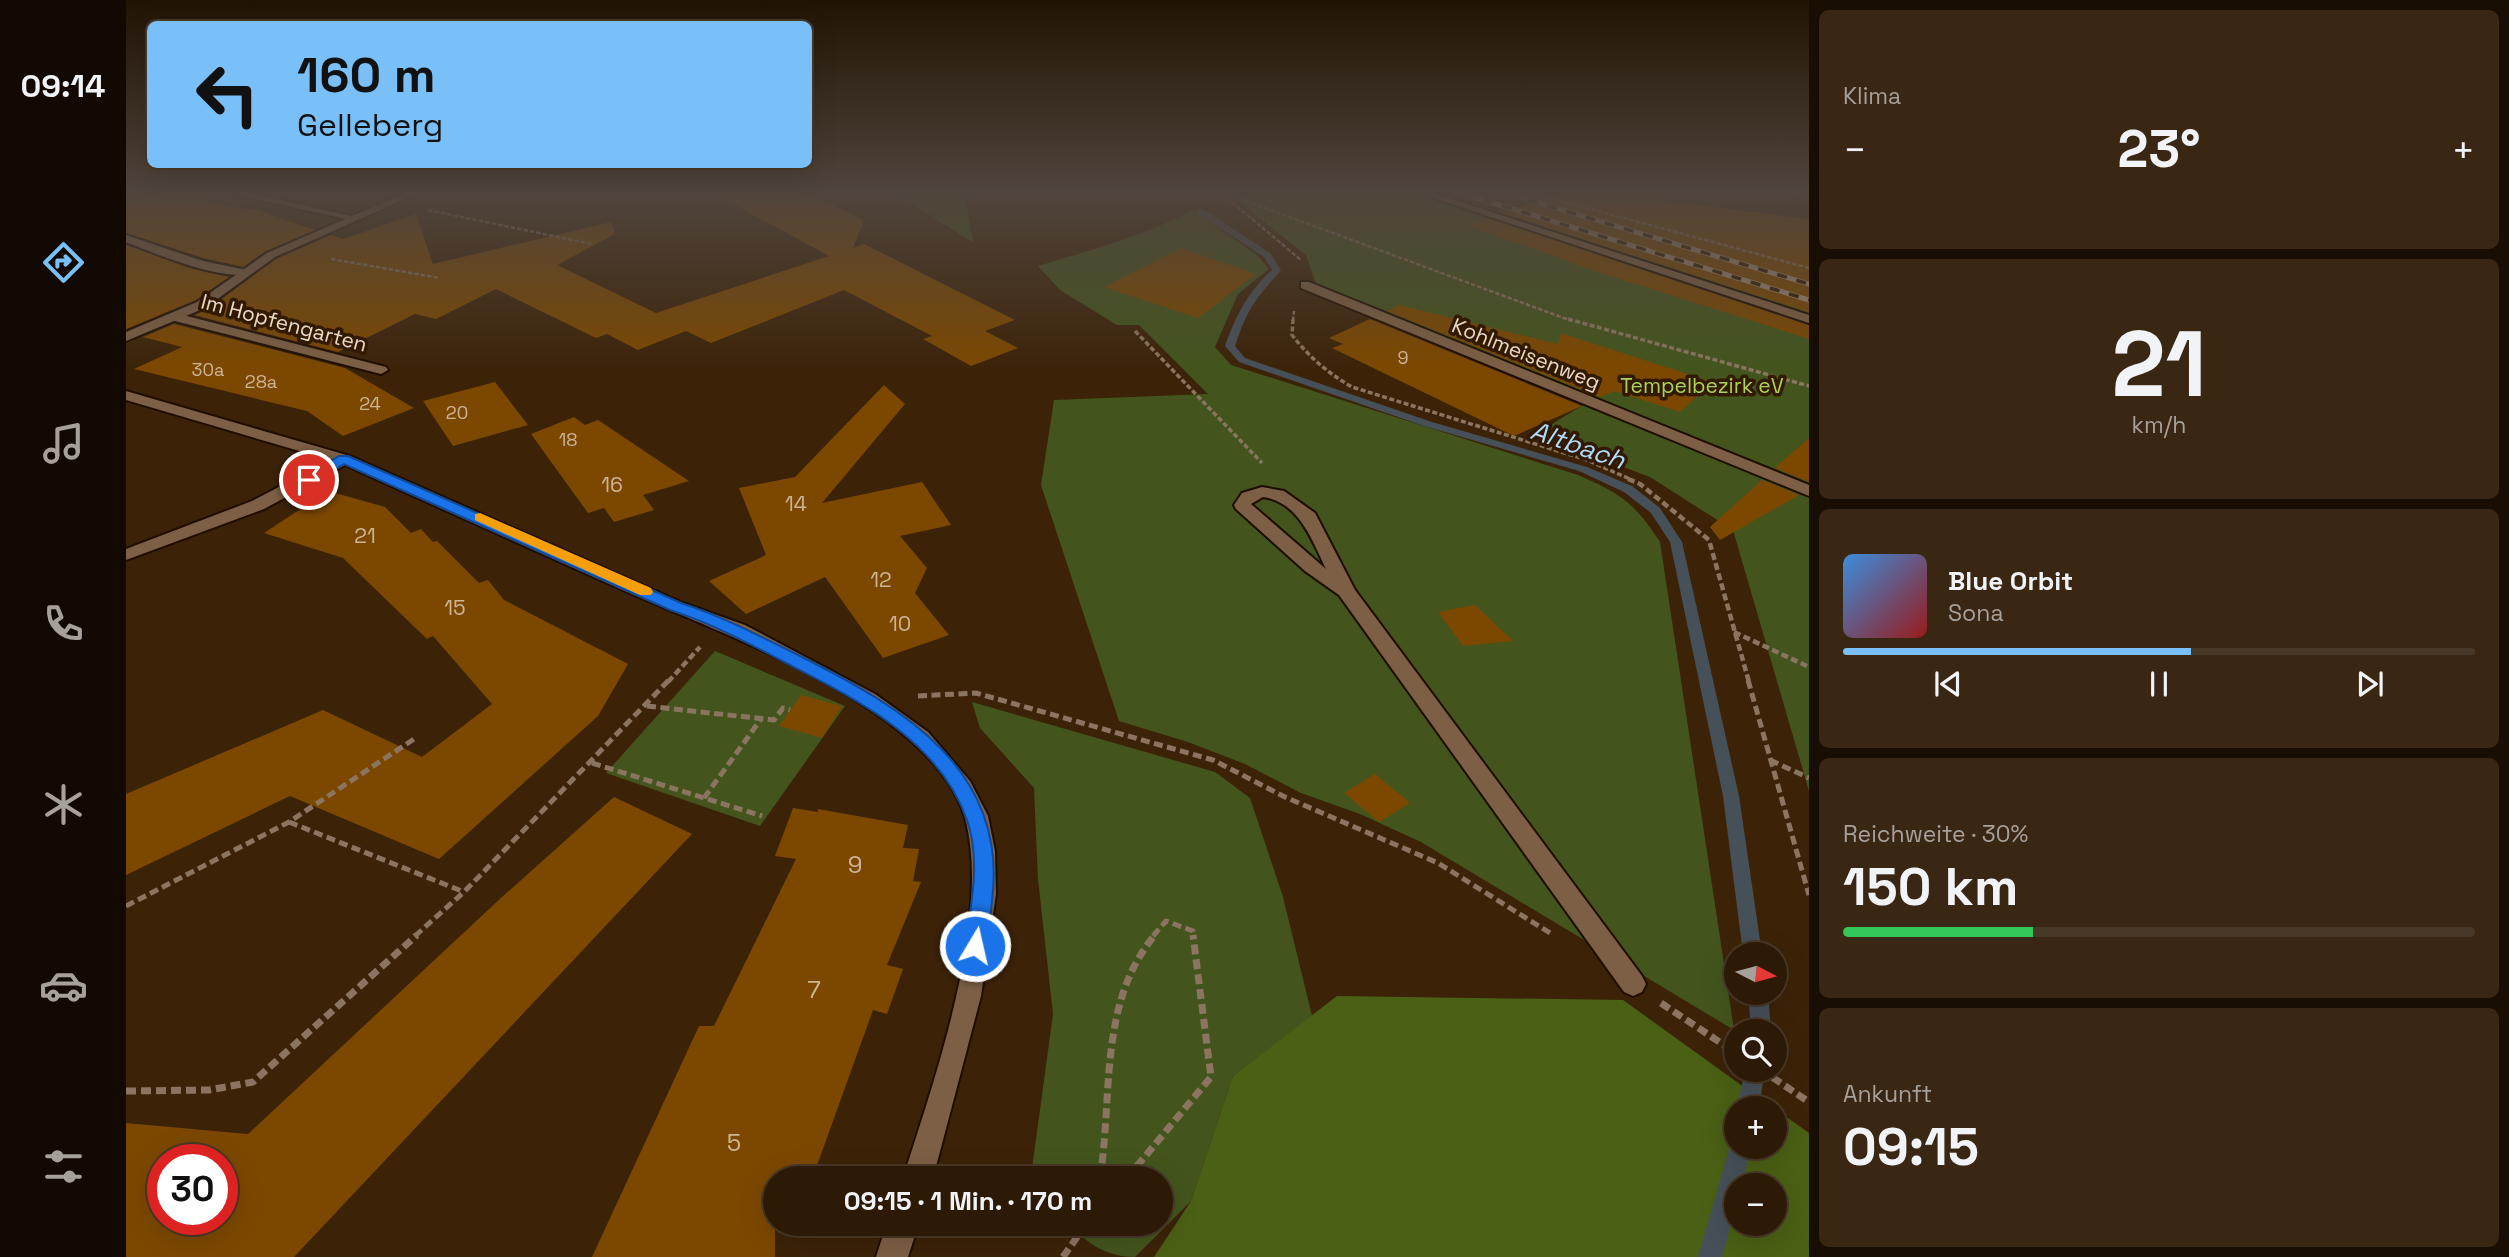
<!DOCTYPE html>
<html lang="de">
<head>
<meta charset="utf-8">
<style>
	:root { --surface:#2d1a06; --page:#392714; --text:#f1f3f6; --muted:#a7a19b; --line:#483828; --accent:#79bff8 }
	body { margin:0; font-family:"Space Grotesk",sans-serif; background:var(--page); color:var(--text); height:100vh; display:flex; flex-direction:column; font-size:26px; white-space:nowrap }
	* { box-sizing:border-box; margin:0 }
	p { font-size:23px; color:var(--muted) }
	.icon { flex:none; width:38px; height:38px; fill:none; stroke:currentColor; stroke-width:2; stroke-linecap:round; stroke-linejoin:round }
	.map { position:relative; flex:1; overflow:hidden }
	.sheet { display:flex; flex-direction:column; gap:10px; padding:10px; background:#190e03; width:700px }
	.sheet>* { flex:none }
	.top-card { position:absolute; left:21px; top:21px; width:665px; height:147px; border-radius:10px; box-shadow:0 7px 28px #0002,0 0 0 2px var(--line); background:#79bff8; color:#111; overflow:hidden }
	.needle { width:46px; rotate:96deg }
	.tools { position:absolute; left:1598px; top:942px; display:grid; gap:14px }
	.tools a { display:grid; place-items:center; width:63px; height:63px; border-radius:50%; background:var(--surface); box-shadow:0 7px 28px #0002,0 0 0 2px var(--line); font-size:35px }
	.speed { position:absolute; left:21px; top:1144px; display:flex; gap:14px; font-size:35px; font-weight:700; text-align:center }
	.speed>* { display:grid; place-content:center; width:91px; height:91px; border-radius:50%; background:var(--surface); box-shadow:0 7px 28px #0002,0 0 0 2px var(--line); line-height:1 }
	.speed .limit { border:10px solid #d22; background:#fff; color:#111 }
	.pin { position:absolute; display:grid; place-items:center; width:60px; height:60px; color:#fff; margin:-30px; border:4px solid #fff; border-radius:50%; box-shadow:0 2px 7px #0007 }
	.me { position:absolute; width:77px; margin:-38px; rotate:9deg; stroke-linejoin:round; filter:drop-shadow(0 0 5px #0008) }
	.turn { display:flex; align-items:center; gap:24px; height:147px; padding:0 35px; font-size:32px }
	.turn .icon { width:91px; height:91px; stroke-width:2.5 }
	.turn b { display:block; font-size:49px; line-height:60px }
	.big { font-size:52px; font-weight:800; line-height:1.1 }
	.sheet .card { flex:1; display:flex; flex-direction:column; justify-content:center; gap:10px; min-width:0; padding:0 24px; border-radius:10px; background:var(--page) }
	.sheet .dial { align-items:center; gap:0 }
	.dial b { font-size:91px; line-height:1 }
	.song { display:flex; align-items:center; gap:21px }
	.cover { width:84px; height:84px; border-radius:10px; background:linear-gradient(135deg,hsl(210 70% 55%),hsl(0 70% 35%)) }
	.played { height:7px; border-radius:4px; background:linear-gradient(90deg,var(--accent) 55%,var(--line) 55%) }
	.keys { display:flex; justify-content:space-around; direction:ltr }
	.heat { display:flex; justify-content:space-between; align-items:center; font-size:38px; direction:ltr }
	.charge { height:10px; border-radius:5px; background:linear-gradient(90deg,#34c759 30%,var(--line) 0) }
	.trip { position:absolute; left:637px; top:1166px; width:410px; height:70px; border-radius:35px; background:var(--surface); box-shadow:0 7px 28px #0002,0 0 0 2px var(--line); font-weight:800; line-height:70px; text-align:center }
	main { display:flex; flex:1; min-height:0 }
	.tabs { display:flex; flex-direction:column; width:126px; justify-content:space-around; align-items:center; background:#120a02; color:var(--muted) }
	.tabs .icon { width:49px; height:49px }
	.tabs .current { color:var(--accent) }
	.tabs b { font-size:32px; color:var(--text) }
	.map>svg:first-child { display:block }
	.green { fill:#43551d }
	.forest { fill:#4a6014; fill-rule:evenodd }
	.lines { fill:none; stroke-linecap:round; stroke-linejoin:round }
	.stream { fill:#465059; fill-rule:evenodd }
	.building { fill:#7c4800; fill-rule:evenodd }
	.service-casing { stroke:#1f0d00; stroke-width:4 }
	.minor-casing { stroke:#1f0d00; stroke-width:4 }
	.tertiary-casing { stroke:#1f0d00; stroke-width:4 }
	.path-far4 { stroke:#8b7560; stroke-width:2.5; stroke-dasharray:4.5 2; stroke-linecap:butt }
	.path-far3 { stroke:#8b7560; stroke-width:3.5; stroke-dasharray:5 2.5; stroke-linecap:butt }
	.path-far2 { stroke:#8b7560; stroke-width:4.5; stroke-dasharray:7 3.5; stroke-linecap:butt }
	.path-far1 { stroke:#8b7560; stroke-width:5; stroke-dasharray:9 4.5; stroke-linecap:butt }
	.path { stroke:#8b7560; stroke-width:7; stroke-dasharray:10 5; stroke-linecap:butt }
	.service { fill:#7c5f44; fill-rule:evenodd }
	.minor { fill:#7c5f44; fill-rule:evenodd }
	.tertiary { fill:#7c5f44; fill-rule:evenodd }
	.rail-casing { stroke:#a08b77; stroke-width:5 }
	.rail { stroke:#321a00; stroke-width:3.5; stroke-dasharray:10; stroke-linecap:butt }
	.route { fill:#1a73e8; stroke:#114b97; stroke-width:2 }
	.slow { fill:#f59e0b }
	.labels { text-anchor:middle; stroke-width:7; stroke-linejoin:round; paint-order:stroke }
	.far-number-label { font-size:18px; fill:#ceb497 }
	.far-street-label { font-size:21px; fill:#e9d8c9; stroke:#321a00 }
	.far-park-label { font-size:21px; fill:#acd357; stroke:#321a00 }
	.number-label { font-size:21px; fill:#ceb497 }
	.near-number-label { font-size:24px; fill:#ceb497 }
	.water-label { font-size:26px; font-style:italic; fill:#b1d9fb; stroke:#321a00 }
</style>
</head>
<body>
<main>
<nav class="tabs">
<b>09:14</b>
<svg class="icon current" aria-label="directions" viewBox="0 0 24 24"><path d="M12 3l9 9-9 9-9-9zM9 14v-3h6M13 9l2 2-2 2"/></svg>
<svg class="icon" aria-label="music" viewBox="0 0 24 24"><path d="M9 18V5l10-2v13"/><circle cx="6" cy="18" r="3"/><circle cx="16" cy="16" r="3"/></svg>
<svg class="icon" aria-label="phone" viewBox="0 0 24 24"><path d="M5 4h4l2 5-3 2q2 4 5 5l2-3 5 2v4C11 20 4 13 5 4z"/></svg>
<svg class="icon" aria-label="climate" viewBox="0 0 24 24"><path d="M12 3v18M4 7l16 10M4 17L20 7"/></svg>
<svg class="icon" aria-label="car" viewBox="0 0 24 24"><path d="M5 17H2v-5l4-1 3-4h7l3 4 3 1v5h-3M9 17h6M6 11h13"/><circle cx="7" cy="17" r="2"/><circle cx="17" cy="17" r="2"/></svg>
<svg class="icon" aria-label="filters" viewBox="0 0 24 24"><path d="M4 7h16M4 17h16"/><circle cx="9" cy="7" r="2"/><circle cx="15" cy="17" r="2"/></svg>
</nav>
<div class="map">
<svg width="1683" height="1257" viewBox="0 0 1683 1257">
	<rect width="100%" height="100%" fill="#3c2308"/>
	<g class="green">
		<path d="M795 194 838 195 848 243 778 199 795 196Z"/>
		<path d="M1103 194H1317L1683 310V791L1607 530 1524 477 1410 434 1457 405 1409 386 1420 381 1190 284 1180 255Z"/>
		<path d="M1067 210 1131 255 1143 269 1112 294 1089 347 1105 365 1452 475C1495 494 1508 502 1534 542L1608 1030 1295 842 1234 814 1175 793 1119 764 1062 742 993 721 915 485 928 400 1082 394 1013 325H991L934 290 912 266C965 250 1018 236 1067 210Z"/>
		<path d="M589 651 719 706 634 826 480 773Z"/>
		<path d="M846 702 1089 772 1124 798 1157 897 1186 1016 1107 1076 1065 1201 1009 1257C983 1257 960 1245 945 1223H1034V1178H912L906 1169 927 1014 912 879 908 788 854 728Z"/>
	</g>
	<path class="forest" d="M1211 996 1497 1000 1647 1108H1610V1146H1648L1649 1109 1683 1133V1257H1028L1065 1201 1107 1076ZM1610 1185H1648V1223H1610Z"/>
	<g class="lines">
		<g class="stream">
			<path d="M1071 209H1077L1144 253 1155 270C1129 300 1122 307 1109 346L1119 358 1306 422 1461 467 1506 486 1534 508 1556 542 1613 796 1636 954H1617L1597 796 1544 542 1525 513 1498 492 1453 471 1298 426 1113 362 1099 346C1110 315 1122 292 1146 270L1138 257 1071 213Z"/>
			<path d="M1622 992H1642L1645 1031H1625Z"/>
			<path d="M1619 1069H1639L1633 1108H1611Z"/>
			<path d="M1610 1137V1146H1626L1615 1185H1610V1205L1596 1257H1572L1604 1146Z"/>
		</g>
	</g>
	<g class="building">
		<path d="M0 194H61L97 206 131 210 189 230 140 251 117 267 78 258 0 233Z"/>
		<path d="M589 194H684L738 220 727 248 738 244 889 320 859 331 892 348 845 366 797 339 806 336 718 290 585 343 560 331 512 350 481 334 470 338 370 289 310 319 289 314 212 352 68 315 81 310 150 259 205 235 217 239 290 214 307 264 485 222 489 234 431 265 530 313 703 256Z"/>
		<path d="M1431 194H1530L1531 200 1683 219V312L1376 213Z"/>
		<path d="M1361 218 1683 325V339L1469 271 1341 225Z"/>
		<path d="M0 245 63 268 103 277 70 300 0 329Z"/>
		<path d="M1055 248 1130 274 1072 318 978 287Z"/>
		<path d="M1273 305 1432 344 1435 333 1586 382 1554 412 1489 391 1474 397 1261 311Z"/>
		<path d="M1244 319 1456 406 1388 436 1206 348 1217 344 1203 338Z"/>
		<path d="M48 324 219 368 288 408 217 436 181 411 8 369 56 347 17 337Z"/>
		<path d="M369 382 402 425 327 446 297 401Z"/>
		<path d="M758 385 779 404 696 503 796 482 825 525 774 536 801 568 789 593 823 635 757 658 699 577 620 614 583 581 640 555 613 488 669 477Z"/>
		<path d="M448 417 459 425 472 420 563 481 517 495 528 510 488 522 478 508 462 513 405 434Z"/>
		<path d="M1683 438V482L1649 468Z"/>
		<path d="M1636 480 1673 495 1594 540 1584 527Z"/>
		<path d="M202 491 259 507 285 533 295 529 307 542 311 541 353 583 362 580 378 600 502 664 472 716 313 859 164 796 0 875V794L197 710 296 757 366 704 307 636 301 639 217 558 138 533Z"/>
		<path d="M1349 605 1387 641 1337 646 1312 612Z"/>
		<path d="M675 695 716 706 696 738 653 726Z"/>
		<path d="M1249 774 1284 803 1253 822 1218 793Z"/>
		<path d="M488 797 566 834 168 1257H0V1123L122 1134 376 897ZM37 1160H96V1220H37Z"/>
		<path d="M667 808 692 812V809L782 825 777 848 793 849 787 881 795 882 761 965 777 969 761 1014 747 1010 689 1171 674 1167 670 1178H649V1257H466L573 1026H588L670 859 649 856Z"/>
	</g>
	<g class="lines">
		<defs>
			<g id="service">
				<path d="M1296 194H1310L1683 315V323Z"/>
				<path d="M1659 194H1676L1671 197Z"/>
				<path d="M1175 282H1183L1683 485V496L1175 288Z"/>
				<path d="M1136 487 1158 491 1189 513 1229 590 1516 976 1520 984 1516 992 1507 996 1498 992 1213 595 1179 571 1110 509 1108 505 1116 493ZM1137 497C1173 502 1186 540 1200 569L1125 504Z"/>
			</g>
			<g id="minor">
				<path d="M108 194H126L234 218 229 221Z"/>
				<path d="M0 235 77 261 126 271C106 286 23 251 0 242Z"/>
				<path d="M49 313 260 367 262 370 255 374 45 320V314Z"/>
				<path d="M0 391 224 456 557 603 619 625 749 694 802 732 844 781 862 816 869 851 870 894 855 996 807 1178H777C808 1081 866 917 839 818 807 705 587 631 490 587 399 546 309 506 219 465L138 509 0 560V549L126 501 204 460 0 400Z"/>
				<path d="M761 1223H793L782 1257H750Z"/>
			</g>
			<path id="tertiary" d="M277 194H290L149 257 79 308 0 341V332L71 302 141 253Z"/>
		</defs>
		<use href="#service" class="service-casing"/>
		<use href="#minor" class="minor-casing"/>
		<use href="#tertiary" class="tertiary-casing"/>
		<g class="path-far4">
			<path d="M1096 194 1175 260"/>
			<path d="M1101 194 1446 321"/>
			<path d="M1409 194 1683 268"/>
			<path d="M302 210 466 244"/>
			<path d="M205 259 314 278"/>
			<path d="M1167 321 1168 311"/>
		</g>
		<g class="path-far3">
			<path d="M1167 319 1166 335C1183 357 1202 373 1226 387L1461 460 1506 480"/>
			<path d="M1442 319 1683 386"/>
			<path d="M1009 331 1136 463"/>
		</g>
		<g class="path-far2">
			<path d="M1502 479 1514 484 1583 540 1623 682"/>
			<path d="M1608 632 1683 667"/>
			<path d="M542 682 574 647"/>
		</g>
		<g class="path-far1">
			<path d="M1622 680 1683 895"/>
			<path d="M792 696 850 693 1087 760 1159 797 1312 863 1424 933"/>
			<path d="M521 706 648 720 657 708 664 710"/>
			<path d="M1644 760 1683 778"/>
			<path d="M466 763 636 816"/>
			<path d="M578 798 635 719"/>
			<path d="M163 822 338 892"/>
			<path d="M0 906 163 822 288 739"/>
			<path d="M289 936 338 892 543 680"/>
			<path d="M1027 936 1040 921 1067 931 1068 936"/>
		</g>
		<g class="path">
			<path d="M1535 1003 1610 1053"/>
			<path d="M1634 1069 1683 1102"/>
			<path d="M0 1091 83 1090 127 1082 291 935"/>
			<path d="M974 1178C987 1097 972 1002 1029 935"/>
			<path d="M1001 1178 1085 1077 1067 935"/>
			<path d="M937 1257 961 1223"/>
		</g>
		<use href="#service" class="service"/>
		<use href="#minor" class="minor"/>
		<use href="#tertiary" class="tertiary"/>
		<defs>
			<g id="rail">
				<path d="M1338 194 1683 300"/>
				<path d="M1383 194 1683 284"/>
			</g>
		</defs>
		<use href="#rail" class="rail-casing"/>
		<use href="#rail" class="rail"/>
	</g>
	<linearGradient id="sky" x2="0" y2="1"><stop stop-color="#211304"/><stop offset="0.52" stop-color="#50453d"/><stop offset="1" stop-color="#50453d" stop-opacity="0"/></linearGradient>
	<rect width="1683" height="370" fill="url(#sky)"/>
	<path class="route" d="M213 456H222L555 603C598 617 636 637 676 657 777 708 883 770 866 901 864 918 864 938 857 953L849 956 842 953 839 946C845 906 855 860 841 820 813 740 730 699 660 663 622 643 585 623 544 610L218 464 187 482H178V477Z"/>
	<path class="slow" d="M354 513 525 588 527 592 525 595H514L349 520V514Z"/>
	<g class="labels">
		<g class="far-number-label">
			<text x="1277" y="364">9</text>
			<text x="82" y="376">30a</text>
			<text x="135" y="388">28a</text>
			<text x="244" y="410">24</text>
			<text x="331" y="419">20</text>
			<text x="442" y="446">18</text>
		</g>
		<g class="far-street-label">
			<text transform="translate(158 323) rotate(15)" y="7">Im Hopfengarten</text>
			<text transform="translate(1400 354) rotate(22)" y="7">Kohlmeisenweg</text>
		</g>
		<g class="far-park-label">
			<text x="1576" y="393">Tempelbezirk eV</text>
		</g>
		<g class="number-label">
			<text x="486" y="492">16</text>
			<text x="670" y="511">14</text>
			<text x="239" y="543">21</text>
			<text x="755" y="587">12</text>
			<text x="329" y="615">15</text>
			<text x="774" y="631">10</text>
		</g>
		<g class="near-number-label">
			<text x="729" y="873">9</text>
			<text x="688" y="998">7</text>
			<text x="608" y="1151">5</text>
		</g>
		<g class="water-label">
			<text transform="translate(1452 445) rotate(19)" y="9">Altbach</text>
		</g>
	</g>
</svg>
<div class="tools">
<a><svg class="needle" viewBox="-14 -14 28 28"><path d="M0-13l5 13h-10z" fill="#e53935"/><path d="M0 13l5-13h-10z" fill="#a7a19b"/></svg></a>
<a><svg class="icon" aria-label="search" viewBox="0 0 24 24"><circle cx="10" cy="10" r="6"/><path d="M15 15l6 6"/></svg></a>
<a>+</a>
<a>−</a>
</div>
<div class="speed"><div class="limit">30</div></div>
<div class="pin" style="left:183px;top:480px;background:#d93025"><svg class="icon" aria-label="arrive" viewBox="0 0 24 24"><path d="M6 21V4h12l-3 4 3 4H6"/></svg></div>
<svg class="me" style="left:849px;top:946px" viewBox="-20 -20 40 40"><circle r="17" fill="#1a73e8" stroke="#fff" stroke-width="3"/><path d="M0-11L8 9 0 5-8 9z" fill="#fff"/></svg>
<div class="trip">09:15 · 1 Min. · 170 m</div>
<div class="top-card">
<div class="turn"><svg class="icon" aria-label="left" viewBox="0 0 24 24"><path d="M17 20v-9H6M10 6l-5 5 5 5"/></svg><div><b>160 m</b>Gelleberg</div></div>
</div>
</div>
<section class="sheet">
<div class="card"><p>Klima</p>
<div class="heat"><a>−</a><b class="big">23°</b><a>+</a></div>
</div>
<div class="card dial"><b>21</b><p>km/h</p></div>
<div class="card">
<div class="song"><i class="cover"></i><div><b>Blue Orbit</b><p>Sona</p></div></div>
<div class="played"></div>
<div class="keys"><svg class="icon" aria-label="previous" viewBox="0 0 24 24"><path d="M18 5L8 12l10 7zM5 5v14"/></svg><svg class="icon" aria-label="pause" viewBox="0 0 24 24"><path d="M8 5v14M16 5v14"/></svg><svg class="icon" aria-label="next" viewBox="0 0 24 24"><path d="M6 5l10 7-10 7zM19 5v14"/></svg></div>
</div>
<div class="card"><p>Reichweite · 30%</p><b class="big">150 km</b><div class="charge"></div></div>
<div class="card"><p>Ankunft</p><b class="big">09:15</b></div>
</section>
</main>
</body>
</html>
